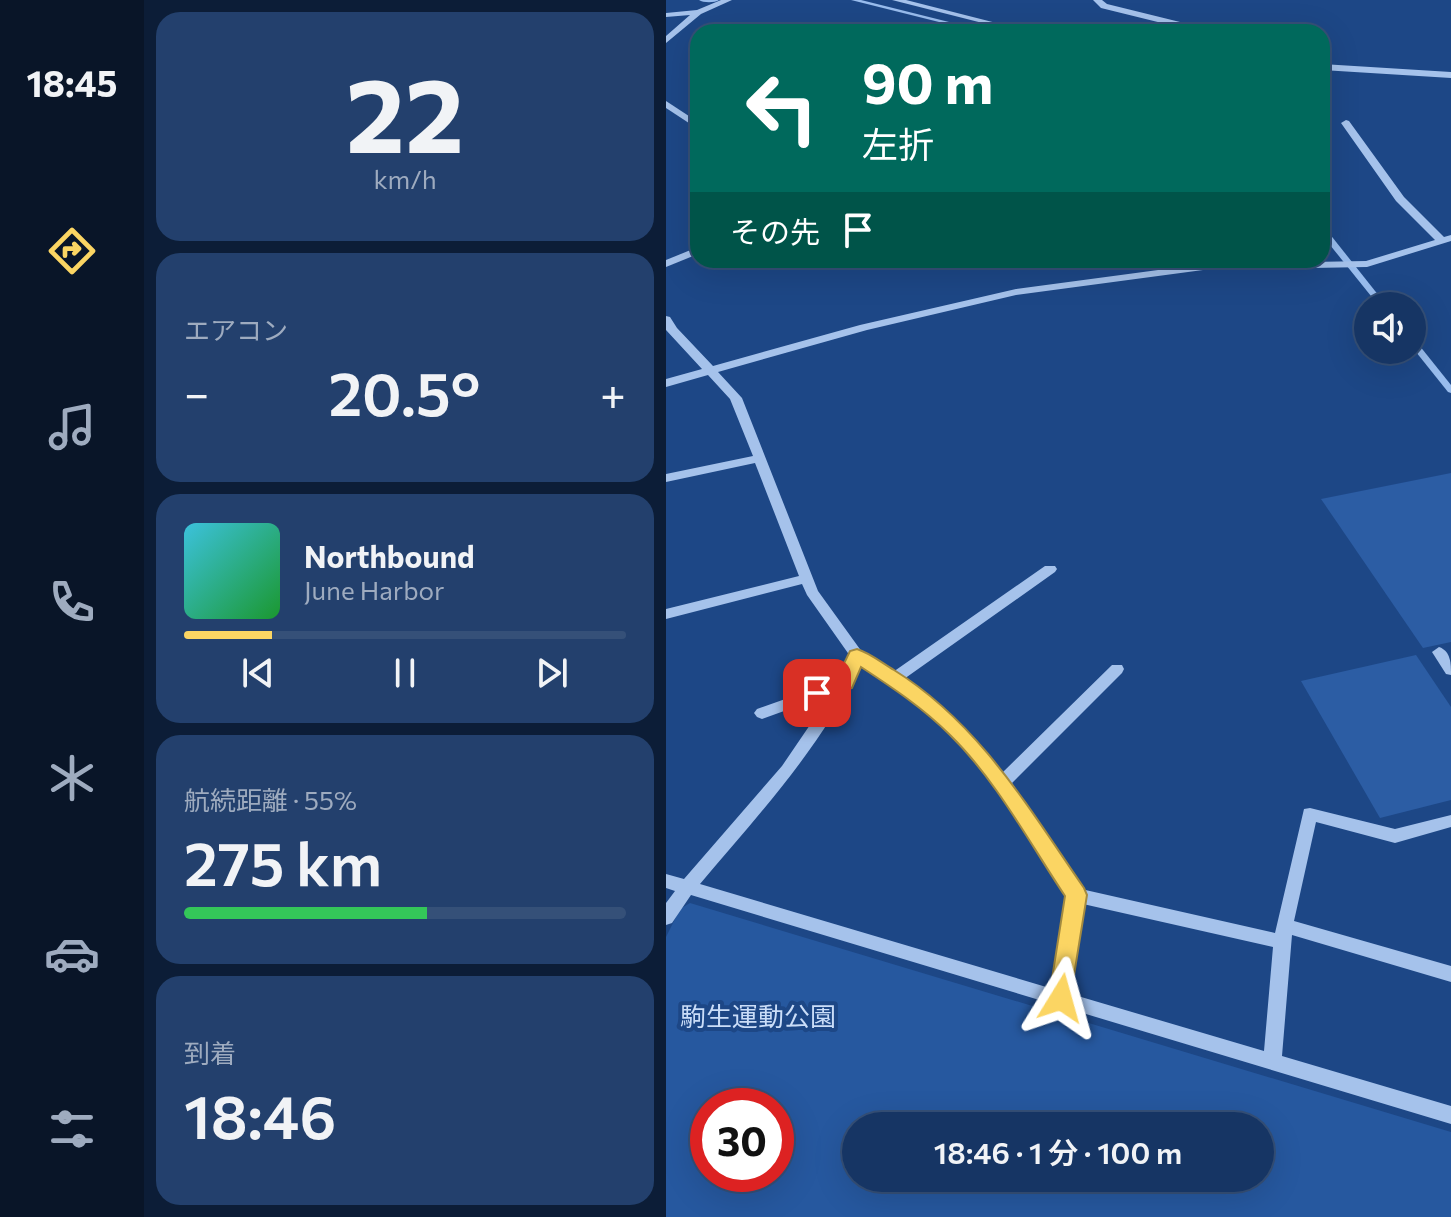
<!DOCTYPE html>
<html lang="ja">
<head>
<meta charset="utf-8">
<style>
	:root { --surface:#163564; --page:#23406d; --text:#f1f3f6; --muted:#9eabbf; --line:#355078; --accent:#fbd563 }
	body { margin:0; font-family:Commissioner,"Noto Sans JP",sans-serif; background:var(--page); color:var(--text); height:100vh; display:flex; flex-direction:column; font-size:30px; white-space:nowrap }
	* { box-sizing:border-box; margin:0 }
	p { font-size:26px; color:var(--muted) }
	.icon { flex:none; width:44px; height:44px; fill:none; stroke:currentColor; stroke-width:2; stroke-linecap:round; stroke-linejoin:round }
	.map { position:relative; flex:1; overflow:hidden }
	.drawer { display:flex; flex-direction:column; gap:12px; padding:12px; background:#0c1d37; width:522px }
	.drawer>* { flex:none }
	.banner { position:absolute; left:24px; top:24px; width:640px; height:244px; border-radius:24px; box-shadow:0 8px 32px #0002,0 0 0 2px var(--line); background:#00695c; color:#fff; overflow:hidden }
	.fabs { position:absolute; left:688px; top:292px; display:grid; gap:16px }
	.fabs a { display:grid; place-items:center; width:72px; height:72px; border-radius:50%; background:var(--surface); box-shadow:0 8px 32px #0002,0 0 0 2px var(--line); font-size:40px }
	.speed { position:absolute; left:24px; top:1088px; display:flex; gap:16px; font-size:40px; font-weight:700; text-align:center }
	.speed>* { display:grid; place-content:center; width:104px; height:104px; border-radius:50%; background:var(--surface); box-shadow:0 8px 32px #0002,0 0 0 2px var(--line); line-height:1 }
	.speed .limit { border:12px solid #d22; background:#fff; color:#111 }
	.pin { position:absolute; display:grid; place-items:center; width:68px; height:68px; color:#fff; margin:-34px; border-radius:16px; box-shadow:0 4px 12px #0006 }
	.me { position:absolute; width:88px; margin:-44px; rotate:8deg; stroke-linejoin:round; filter:drop-shadow(0 0 6px #0008) }
	.turn { display:flex; align-items:center; gap:28px; height:168px; padding:0 40px; font-size:36px }
	.turn .icon { width:104px; height:104px; stroke-width:2.5 }
	.turn b { display:block; font-size:56px; line-height:68px }
	.then { display:flex; align-items:center; height:76px; padding:0 40px; background:#0003; gap:16px; font-size:30px }
	.big { font-size:60px; font-weight:600; line-height:1.1 }
	.drawer .widget { flex:1; display:flex; flex-direction:column; justify-content:center; gap:12px; min-width:0; padding:0 28px; border-radius:24px; background:var(--page) }
	.drawer .dial { align-items:center; gap:0 }
	.dial b { font-size:104px; line-height:1 }
	.song { display:flex; align-items:center; gap:24px }
	.cover { width:96px; height:96px; border-radius:12px; background:linear-gradient(135deg,hsl(190 70% 55%),hsl(130 70% 35%)) }
	.played { height:8px; border-radius:4px; background:linear-gradient(90deg,var(--accent) 20%,var(--line) 20%) }
	.keys { display:flex; justify-content:space-around; direction:ltr }
	.heat { display:flex; justify-content:space-between; align-items:center; font-size:44px; direction:ltr }
	.charge { height:12px; border-radius:6px; background:linear-gradient(90deg,#34c759 55%,var(--line) 0) }
	.trip { position:absolute; left:176px; top:1112px; width:432px; height:80px; border-radius:40px; background:var(--surface); box-shadow:0 8px 32px #0002,0 0 0 2px var(--line); font-weight:600; line-height:80px; text-align:center }
	main { display:flex; flex:1; min-height:0 }
	.tabs { display:flex; flex-direction:column; width:144px; justify-content:space-around; align-items:center; background:#091528; color:var(--muted) }
	.tabs .icon { width:56px; height:56px }
	.tabs .active { color:var(--accent) }
	.tabs b { font-size:36px; color:var(--text) }
	.map>svg:first-child { display:block }
	.green { fill:#26589f; fill-rule:evenodd }
	.lines { fill:none; stroke-linecap:round; stroke-linejoin:round }
	.stream { fill:#98bced; fill-rule:evenodd }
	.building { fill:#2c5da4 }
	.minor { fill:#a5c2eb; fill-rule:evenodd }
	.route { fill:#fbd563; stroke:#a38a40; stroke-width:2 }
	.labels { text-anchor:middle; stroke-width:8; stroke-linejoin:round; paint-order:stroke }
	.near-park-label { font-size:26px; fill:#caddf8; stroke:#1d4786 }
</style>
</head>
<body>
<main>
<nav class="tabs">
<b>18:45</b>
<svg class="icon active" aria-label="directions" viewBox="0 0 24 24"><path d="M12 3l9 9-9 9-9-9zM9 14v-3h6M13 9l2 2-2 2"/></svg>
<svg class="icon" aria-label="music" viewBox="0 0 24 24"><path d="M9 18V5l10-2v13"/><circle cx="6" cy="18" r="3"/><circle cx="16" cy="16" r="3"/></svg>
<svg class="icon" aria-label="phone" viewBox="0 0 24 24"><path d="M5 4h4l2 5-3 2q2 4 5 5l2-3 5 2v4C11 20 4 13 5 4z"/></svg>
<svg class="icon" aria-label="climate" viewBox="0 0 24 24"><path d="M12 3v18M4 7l16 10M4 17L20 7"/></svg>
<svg class="icon" aria-label="car" viewBox="0 0 24 24"><path d="M5 17H2v-5l4-1 3-4h7l3 4 3 1v5h-3M9 17h6M6 11h13"/><circle cx="7" cy="17" r="2"/><circle cx="17" cy="17" r="2"/></svg>
<svg class="icon" aria-label="filters" viewBox="0 0 24 24"><path d="M4 7h16M4 17h16"/><circle cx="9" cy="7" r="2"/><circle cx="15" cy="17" r="2"/></svg>
</nav>
<section class="drawer">
<div class="widget dial"><b>22</b><p>km/h</p></div>
<div class="widget"><p>エアコン</p>
<div class="heat"><a>−</a><b class="big">20.5°</b><a>+</a></div>
</div>
<div class="widget">
<div class="song"><i class="cover"></i><div><b>Northbound</b><p>June Harbor</p></div></div>
<div class="played"></div>
<div class="keys"><svg class="icon" aria-label="previous" viewBox="0 0 24 24"><path d="M18 5L8 12l10 7zM5 5v14"/></svg><svg class="icon" aria-label="pause" viewBox="0 0 24 24"><path d="M8 5v14M16 5v14"/></svg><svg class="icon" aria-label="next" viewBox="0 0 24 24"><path d="M6 5l10 7-10 7zM19 5v14"/></svg></div>
</div>
<div class="widget"><p>航続距離 · 55%</p><b class="big">275 km</b><div class="charge"></div></div>
<div class="widget"><p>到着</p><b class="big">18:46</b></div>
</section>
<div class="map">
<svg width="785" height="1217" viewBox="0 0 785 1217">
	<rect width="100%" height="100%" fill="#1d4786"/>
	<path class="green" d="M24 903 785 1132V1217H0V937L14 909ZM42 1106H110V1174H42ZM190 1126H594V1178H190Z"/>
	<g class="lines">
		<g class="stream">
			<path d="M33 0H53C49 3 37 3 33 0Z"/>
			<path d="M185 0H195L323 32H313Z"/>
			<path d="M656 228H659L721 306H713L656 235Z"/>
			<path d="M746 340H749L785 385V393L782 392 746 347Z"/>
		</g>
	</g>
	<g class="building">
		<path d="M785 473V642L757 648 655 499Z"/>
		<path d="M750 655 785 707V800L714 818 635 681Z"/>
	</g>
	<g class="lines">
		<g class="minor">
			<path d="M55 0H66L35 14 0 43V36L24 15 0 17V13L31 10Z"/>
			<path d="M226 0H240L366 32H352Z"/>
			<path d="M427 0H436L441 4 514 22 532 32H521L508 26 435 8Z"/>
			<path d="M656 64 785 72V78L656 70Z"/>
			<path d="M0 101 32 122V129L0 108Z"/>
			<path d="M680 120 683 121 738 197 778 237 785 235V241L701 267 537 270 350 295 201 330 52 372 76 398 152 591 196 652 227 672 379 566H389L391 569 389 572 238 679 295 725 337 772 446 665H456L458 669 456 673 346 783 415 889 609 933 638 809 644 808 729 829 785 815V827L729 843 650 822 628 921 785 966V982L626 935 616 1056 785 1106V1124L25 895 6 923 0 925V903L9 891 0 888V874L18 879 116 766 165 694 96 719 91 717 88 713 91 709 173 680 184 656 141 595 136 584 0 619V609L133 576 89 463 0 482V474L87 456 64 399 42 375 0 387V379L36 369 0 330V316L4 317 11 328 47 366 194 325 350 289 537 264 700 261 769 240 730 201 675 123ZM194 665 261 712 302 751 334 792 401 896 387 989 34 884C93 814 155 748 194 665ZM417 904 607 947 598 1051 405 994Z"/>
			<path d="M32 247V254L0 267V260Z"/>
			<path d="M773 647C785 651 785 664 785 675L780 674 766 652Z"/>
		</g>
	</g>
	<path class="route" d="M191 649C204 653 216 663 228 670 313 723 362 807 418 888L421 895 403 1006 395 1009 387 1006 383 998 399 896C363 842 330 780 284 735 257 708 227 688 195 667L186 688 151 700 144 698 142 693 144 688 171 678 184 651Z"/>
	<g class="labels">
		<g class="near-park-label">
			<text x="92" y="1026">駒生運動公園</text>
		</g>
	</g>
</svg>
<div class="fabs">
<a><svg class="icon" aria-label="sound" viewBox="0 0 24 24"><path d="M4 9h4l5-4v14l-5-4H4zM17 9q2 3 0 6"/></svg></a>
</div>
<div class="speed"><div class="limit">30</div></div>
<div class="pin" style="left:151px;top:693px;background:#d93025"><svg class="icon" aria-label="arrive" viewBox="0 0 24 24"><path d="M6 21V4h12l-3 4 3 4H6"/></svg></div>
<svg class="me" style="left:395px;top:998px" viewBox="-20 -20 40 40"><path d="M0-17L14 15 0 8-14 15z" fill="#fbd563" stroke="#fff" stroke-width="4"/></svg>
<div class="trip">18:46 · 1 分 · 100 m</div>
<div class="banner">
<div class="turn"><svg class="icon" aria-label="left" viewBox="0 0 24 24"><path d="M17 20v-9H6M10 6l-5 5 5 5"/></svg><div><b>90 m</b>左折</div></div>
<div class="then">その先<svg class="icon" aria-label="arrive" viewBox="0 0 24 24"><path d="M6 21V4h12l-3 4 3 4H6"/></svg></div>
</div>
</div>
</main>
</body>
</html>
